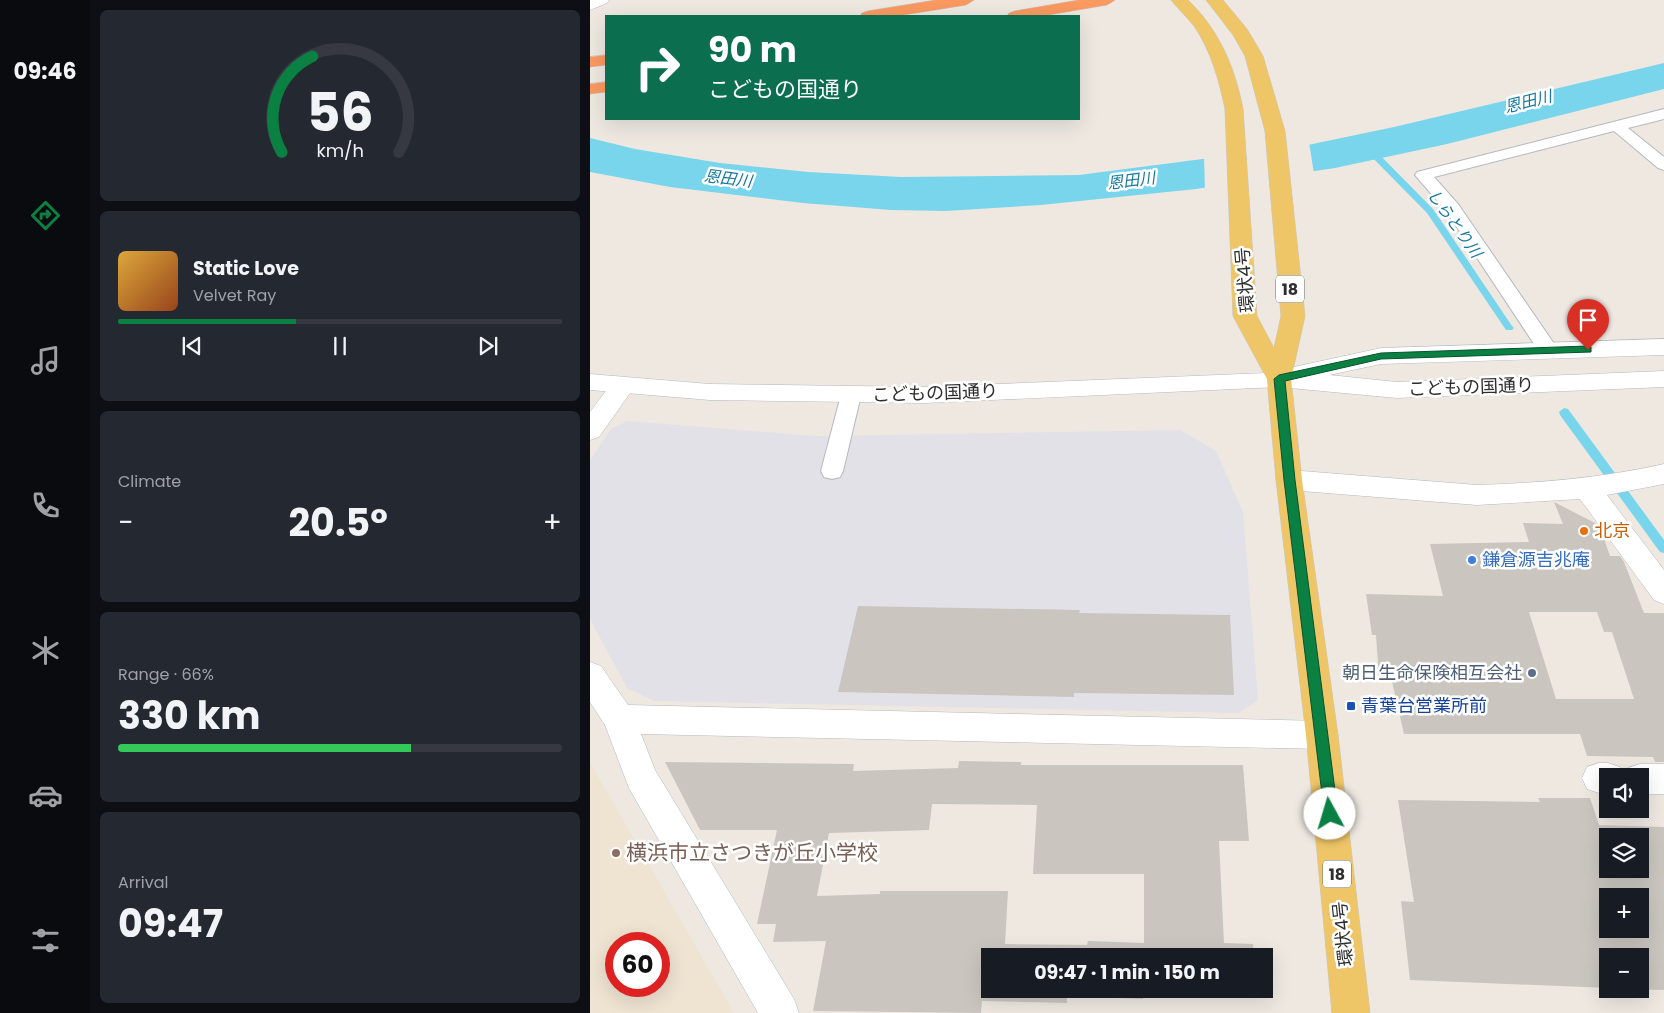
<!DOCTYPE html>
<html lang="en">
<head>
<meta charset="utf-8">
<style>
	:root { --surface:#171b24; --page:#242831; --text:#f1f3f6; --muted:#9ea1a6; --line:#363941; --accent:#0b8043 }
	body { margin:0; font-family:Poppins,"Noto Sans JP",sans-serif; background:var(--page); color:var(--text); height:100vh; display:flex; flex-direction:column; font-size:19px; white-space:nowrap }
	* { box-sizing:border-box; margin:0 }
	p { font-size:16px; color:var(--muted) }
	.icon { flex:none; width:28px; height:28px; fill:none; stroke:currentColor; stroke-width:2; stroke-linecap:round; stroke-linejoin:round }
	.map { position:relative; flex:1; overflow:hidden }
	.details { display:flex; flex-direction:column; gap:10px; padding:10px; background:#0d0f14; width:500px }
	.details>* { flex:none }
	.hud { position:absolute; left:15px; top:15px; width:475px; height:105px; border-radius:0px; box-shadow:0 5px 20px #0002; background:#0b6e4f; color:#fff; overflow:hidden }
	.fabs { position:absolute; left:1009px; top:768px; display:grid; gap:10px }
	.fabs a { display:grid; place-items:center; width:50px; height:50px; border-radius:0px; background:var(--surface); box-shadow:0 5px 20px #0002; font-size:25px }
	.speed { position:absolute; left:15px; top:932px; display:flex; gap:10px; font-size:25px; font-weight:700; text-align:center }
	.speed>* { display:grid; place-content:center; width:65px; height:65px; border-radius:50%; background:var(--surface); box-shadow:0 5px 20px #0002; line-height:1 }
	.speed .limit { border:8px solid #d22; background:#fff; color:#111 }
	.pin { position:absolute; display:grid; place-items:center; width:42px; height:42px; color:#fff; margin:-51px -21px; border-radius:50% 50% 50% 0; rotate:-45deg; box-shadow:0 0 5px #0007 }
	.pin .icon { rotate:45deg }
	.me { position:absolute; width:55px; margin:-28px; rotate:354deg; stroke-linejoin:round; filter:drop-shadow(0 0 4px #0008) }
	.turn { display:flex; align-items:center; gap:18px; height:105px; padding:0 20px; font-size:22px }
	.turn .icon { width:65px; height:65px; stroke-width:2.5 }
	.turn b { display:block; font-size:35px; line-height:42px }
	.big { font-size:38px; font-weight:700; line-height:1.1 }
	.details .card { flex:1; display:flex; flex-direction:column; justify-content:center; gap:8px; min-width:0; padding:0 18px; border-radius:8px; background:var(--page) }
	.details .dial { align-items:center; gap:0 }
	.dial svg { height:130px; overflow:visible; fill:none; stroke:var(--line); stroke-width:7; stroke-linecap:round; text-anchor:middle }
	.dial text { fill:var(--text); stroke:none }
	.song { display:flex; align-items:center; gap:15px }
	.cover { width:60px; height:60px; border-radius:8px; background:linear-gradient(135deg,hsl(40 70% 55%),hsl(20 70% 35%)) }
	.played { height:5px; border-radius:2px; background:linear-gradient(90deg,var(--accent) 40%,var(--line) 40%) }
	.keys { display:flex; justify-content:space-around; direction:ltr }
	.heat { display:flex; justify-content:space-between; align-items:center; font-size:28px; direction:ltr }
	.charge { height:8px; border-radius:4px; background:linear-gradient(90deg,#34c759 66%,var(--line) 0) }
	.trip { position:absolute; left:391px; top:948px; width:292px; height:50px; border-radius:0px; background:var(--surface); box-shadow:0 5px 20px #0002; font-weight:700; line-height:50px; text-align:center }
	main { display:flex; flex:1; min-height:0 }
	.dock { display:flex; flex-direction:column; width:90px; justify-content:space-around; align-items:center; background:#090b0e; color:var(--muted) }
	.dock .icon { width:35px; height:35px }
	.dock .current { color:var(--accent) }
	.dock b { font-size:22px; color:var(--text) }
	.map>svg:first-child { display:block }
	.industrial { fill:#e2e1e7 }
	.education { fill:#efe3d1; fill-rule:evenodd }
	.water { fill:#78d5ec }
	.pier { fill:#eee8e1 }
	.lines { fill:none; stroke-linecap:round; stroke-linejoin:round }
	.stream { fill:#78d5ec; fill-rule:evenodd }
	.building { fill:#cac6bf; fill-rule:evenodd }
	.lane-casing { stroke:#b4b8c0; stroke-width:2 }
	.street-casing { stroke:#b4b8c0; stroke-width:1 }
	.secondary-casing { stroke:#b4b8c0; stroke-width:1 }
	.primary-casing { stroke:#c9c9c9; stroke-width:1 }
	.highway-casing { stroke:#c9c9c9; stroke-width:1 }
	.lane { fill:#fff; fill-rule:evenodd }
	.street { fill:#fff; fill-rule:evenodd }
	.secondary { fill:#fff; fill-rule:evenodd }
	.primary { fill:#eec567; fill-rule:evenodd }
	.highway { fill:#fa9960; fill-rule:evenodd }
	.route { fill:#0b8043; stroke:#07532c }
	.food-dot { fill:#e8710a; stroke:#fff; stroke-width:2 }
	.shop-dot { fill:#3f7fe0; stroke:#fff; stroke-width:2 }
	.service-dot { fill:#5c6f8a; stroke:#fff; stroke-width:2 }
	.transit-dot { fill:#1a4fb4; stroke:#fff; stroke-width:2 }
	.education-dot { fill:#8d6e63; stroke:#fff; stroke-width:2 }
	.labels { text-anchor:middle; stroke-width:5; stroke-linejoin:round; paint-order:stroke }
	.far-water-label { font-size:16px; font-style:italic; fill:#12779e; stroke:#fff }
	.shield { fill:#fff; stroke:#6d6d6d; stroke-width:1 }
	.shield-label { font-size:16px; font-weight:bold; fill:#2e2e2e }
	.street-label { font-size:18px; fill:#2e2e2e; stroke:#fff }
	.food-label { font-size:18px; fill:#c56008; stroke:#fff; text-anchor:start }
	.shop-label { font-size:18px; fill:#366cbe; stroke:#fff; text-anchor:start }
	.service-label { font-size:18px; fill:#4e5e75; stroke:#fff; text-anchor:end }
	.transit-label { font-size:18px; fill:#164399; stroke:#fff; text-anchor:start }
	.near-education-label { font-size:21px; fill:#785e54; stroke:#fff; text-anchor:start }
</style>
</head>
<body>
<main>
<nav class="dock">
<b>09:46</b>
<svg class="icon current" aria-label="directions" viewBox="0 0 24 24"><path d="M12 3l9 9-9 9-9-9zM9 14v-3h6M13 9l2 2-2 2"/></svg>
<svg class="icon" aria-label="music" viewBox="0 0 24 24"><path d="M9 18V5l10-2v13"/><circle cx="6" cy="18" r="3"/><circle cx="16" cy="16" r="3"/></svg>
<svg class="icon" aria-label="phone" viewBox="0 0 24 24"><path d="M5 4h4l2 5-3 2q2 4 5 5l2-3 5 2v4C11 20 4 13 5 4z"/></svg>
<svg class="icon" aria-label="climate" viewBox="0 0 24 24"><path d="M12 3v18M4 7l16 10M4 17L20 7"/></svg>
<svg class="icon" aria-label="car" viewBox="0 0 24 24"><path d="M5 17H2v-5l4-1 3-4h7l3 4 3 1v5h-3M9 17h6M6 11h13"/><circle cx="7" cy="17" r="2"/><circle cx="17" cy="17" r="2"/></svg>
<svg class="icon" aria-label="filters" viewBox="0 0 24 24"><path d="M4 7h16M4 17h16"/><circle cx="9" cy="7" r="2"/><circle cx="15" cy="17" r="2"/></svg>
</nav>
<section class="details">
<div class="card dial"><svg viewBox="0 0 100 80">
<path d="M14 69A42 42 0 1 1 86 69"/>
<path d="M14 69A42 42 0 0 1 33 10" stroke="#0b8043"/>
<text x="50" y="56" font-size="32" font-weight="700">56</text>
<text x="50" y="72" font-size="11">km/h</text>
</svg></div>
<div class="card">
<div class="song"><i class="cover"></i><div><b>Static Love</b><p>Velvet Ray</p></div></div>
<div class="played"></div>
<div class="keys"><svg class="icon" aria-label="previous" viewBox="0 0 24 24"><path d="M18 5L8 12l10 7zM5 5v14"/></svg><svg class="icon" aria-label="pause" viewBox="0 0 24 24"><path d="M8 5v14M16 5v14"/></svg><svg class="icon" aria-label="next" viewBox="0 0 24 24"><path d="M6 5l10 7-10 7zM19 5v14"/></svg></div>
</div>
<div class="card"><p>Climate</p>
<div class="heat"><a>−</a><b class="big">20.5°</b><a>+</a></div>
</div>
<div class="card"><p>Range · 66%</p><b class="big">330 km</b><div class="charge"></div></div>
<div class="card"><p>Arrival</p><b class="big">09:47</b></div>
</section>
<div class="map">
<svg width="1074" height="1013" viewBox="0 0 1074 1013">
	<rect width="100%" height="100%" fill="#eee8e1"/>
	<path class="industrial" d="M37 421 225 436 590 430 626 451 653 512 668 700 649 713 64 701 37 688 0 619V460L21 429Z"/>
	<path class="education" d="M0 763 144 1013H0ZM26 944H69V986H26Z"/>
	<path class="water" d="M1074 63V89L857 144 745 168 606 189 451 205 356 211 301 210 213 203 80 187 0 172V138L45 149 130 163 218 172 311 177 489 175 713 146 804 127Z"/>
	<path class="pier" d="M719 142 724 174 615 191 614 157Z"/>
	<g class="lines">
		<g class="stream">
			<path d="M776 147H782L843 209 922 326 924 328 922 330H916L837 213 776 151Z"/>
			<path d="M974 408 978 409 1074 540V553L1070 552 970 415 969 412Z"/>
		</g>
	</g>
	<g class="building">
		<path d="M964 502 1005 523 1012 533 1020 556H1030L1034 562 1054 613H1074V762H1065L1063 757 997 756 990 734H814L801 677H789L786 635H782L776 594 853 596 840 544 939 542 933 523 973 524ZM939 612H1007L1014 632H1022L1044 699H966Z"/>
		<path d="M268 606 490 610 489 613 640 615 644 695 484 693V697L248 692Z"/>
		<path d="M369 761 431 762V765H653L659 841H629L634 943 663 944 664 956H400V989H666L667 997 553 996V999L477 996V1003L392 1001 391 1013 223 1011 236 941 183 942 186 924H167L187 830H110L75 762 264 764 263 771 368 768ZM342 804 447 805 443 874H554V943L498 941 497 945 415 944 418 891H290V894L227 896 239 833 339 830Z"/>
		<path d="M948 798H1000L1009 825 1074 827V990L1034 989H1050V956H1018V988L820 980 811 901 824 902 808 800 950 802ZM1018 836H1050V869H1018ZM1018 896H1050V929H1018Z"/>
	</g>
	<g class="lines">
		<defs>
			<g id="lane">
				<path d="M1074 109V119L1038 128 1074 157V170L1068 168 1024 131 844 177 868 204 969 351 966 356 959 357 952 356 856 211 825 175 827 172Z"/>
				<path d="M261 388 268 390 271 395 253 471 250 477 242 479 234 477 231 471 251 395 254 390Z"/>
			</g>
			<g id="street">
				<path d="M0 0H19L17 3 0 10Z"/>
				<path d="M33 378 42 380 45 386 9 437 0 440V412L24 380Z"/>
				<path d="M1074 464V484L1017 495 1074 570V604L1064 600 990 499 887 505 699 490 689 487 686 480 689 473 699 470 887 485C950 483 1012 478 1074 464Z"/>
				<path d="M0 662 11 666 38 705 732 721 744 725 748 735 744 745 732 749 51 734 65 770 204 999 209 1013H168L39 788 15 725 0 702Z"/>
				<path d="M1009 763H1018L1030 767 1034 776H1018V793H1009L997 789 992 778 997 767Z"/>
				<path d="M1050 764H1074V794H1050V776H1034L1038 768Z"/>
			</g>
			<path id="secondary" d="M1074 339V355L791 364 739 375 807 382 1074 371V387L807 398 689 387 335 403 120 400 0 390V374L120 384 335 387 701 372 704 367 713 365 791 348Z"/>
			<path id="primary" d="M581 0H598C629 30 645 67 653 109L667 316 684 348 691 316 675 131 655 56 643 35 616 0H633L657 29 673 56 695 131 715 316 701 379 712 480 748 735 780 1013H742L716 735 686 480 677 379 643 316 635 109C629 80 621 51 604 26 597 17 588 9 581 0Z"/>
			<g id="highway">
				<path d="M346 0H384L376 5 307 16H270L272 13 278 11Z"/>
				<path d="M489 0H525L517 5 452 16H417L419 13 425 11Z"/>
				<path d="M16 55V65L0 67V57Z"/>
				<path d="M16 82V92L0 94V84Z"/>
			</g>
		</defs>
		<use href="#lane" class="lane-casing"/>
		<use href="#street" class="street-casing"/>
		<use href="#secondary" class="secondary-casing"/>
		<use href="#primary" class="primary-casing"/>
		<use href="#highway" class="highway-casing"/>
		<use href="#lane" class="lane"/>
		<use href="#street" class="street"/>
		<use href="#secondary" class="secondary"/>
		<use href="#primary" class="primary"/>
		<use href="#highway" class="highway"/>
	</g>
	<path class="route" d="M998 346 1001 347V352L791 359 695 381 705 480 748 814 746 819 740 821 735 819 694 480 684 379 689 375 791 353Z"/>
	<circle class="food-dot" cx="994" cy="531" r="5"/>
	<circle class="shop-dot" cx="882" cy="560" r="5"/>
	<circle class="service-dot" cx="942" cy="673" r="5"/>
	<rect class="transit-dot" x="756" y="701" width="10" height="10" rx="2.5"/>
	<circle class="education-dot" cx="26" cy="853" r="5"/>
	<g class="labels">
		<g class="far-water-label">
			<text transform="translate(938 101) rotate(-14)" y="6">恩田川</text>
			<text transform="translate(138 178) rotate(7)" y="6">恩田川</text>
			<text transform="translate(541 180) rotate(-7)" y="6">恩田川</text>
			<text transform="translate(865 223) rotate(54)" y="6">しらとり川</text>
		</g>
		<g class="shield">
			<rect x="686" y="275.5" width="28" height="27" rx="4"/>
			<rect x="733" y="860.5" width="28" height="27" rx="4"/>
		</g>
		<g class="shield-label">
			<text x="700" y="295">18</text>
			<text x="747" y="880">18</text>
		</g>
		<g class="street-label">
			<text transform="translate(655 280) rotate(-95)" y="6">環状4号</text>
			<text transform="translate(881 387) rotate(-2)" y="6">こどもの国通り</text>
			<text transform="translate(345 393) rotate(-2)" y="6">こどもの国通り</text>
			<text transform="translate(753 934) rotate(-96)" y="6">環状4号</text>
		</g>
		<g class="food-label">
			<text x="1004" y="537">北京</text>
		</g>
		<g class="shop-label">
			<text x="892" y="566">鎌倉源吉兆庵</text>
		</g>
		<g class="service-label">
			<text x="932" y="679">朝日生命保険相互会社</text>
		</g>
		<g class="transit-label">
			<text x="771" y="712">青葉台営業所前</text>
		</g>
		<g class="near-education-label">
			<text x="36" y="860">横浜市立さつきが丘小学校</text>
		</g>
	</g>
</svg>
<div class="fabs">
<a><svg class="icon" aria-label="sound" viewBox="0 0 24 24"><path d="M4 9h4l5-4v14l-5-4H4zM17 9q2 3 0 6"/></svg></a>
<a><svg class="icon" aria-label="layers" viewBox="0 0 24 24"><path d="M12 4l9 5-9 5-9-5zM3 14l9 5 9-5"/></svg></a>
<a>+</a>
<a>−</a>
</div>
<div class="speed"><div class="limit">60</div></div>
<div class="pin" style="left:998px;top:350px;background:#d93025"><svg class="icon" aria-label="arrive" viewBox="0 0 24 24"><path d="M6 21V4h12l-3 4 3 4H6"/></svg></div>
<svg class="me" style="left:740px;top:814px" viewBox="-20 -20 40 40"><circle r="19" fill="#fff"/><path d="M0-13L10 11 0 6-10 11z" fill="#0b8043"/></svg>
<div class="trip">09:47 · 1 min · 150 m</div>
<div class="hud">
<div class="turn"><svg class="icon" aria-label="right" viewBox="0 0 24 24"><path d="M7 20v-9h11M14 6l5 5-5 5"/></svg><div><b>90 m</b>こどもの国通り</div></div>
</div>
</div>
</main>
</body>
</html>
